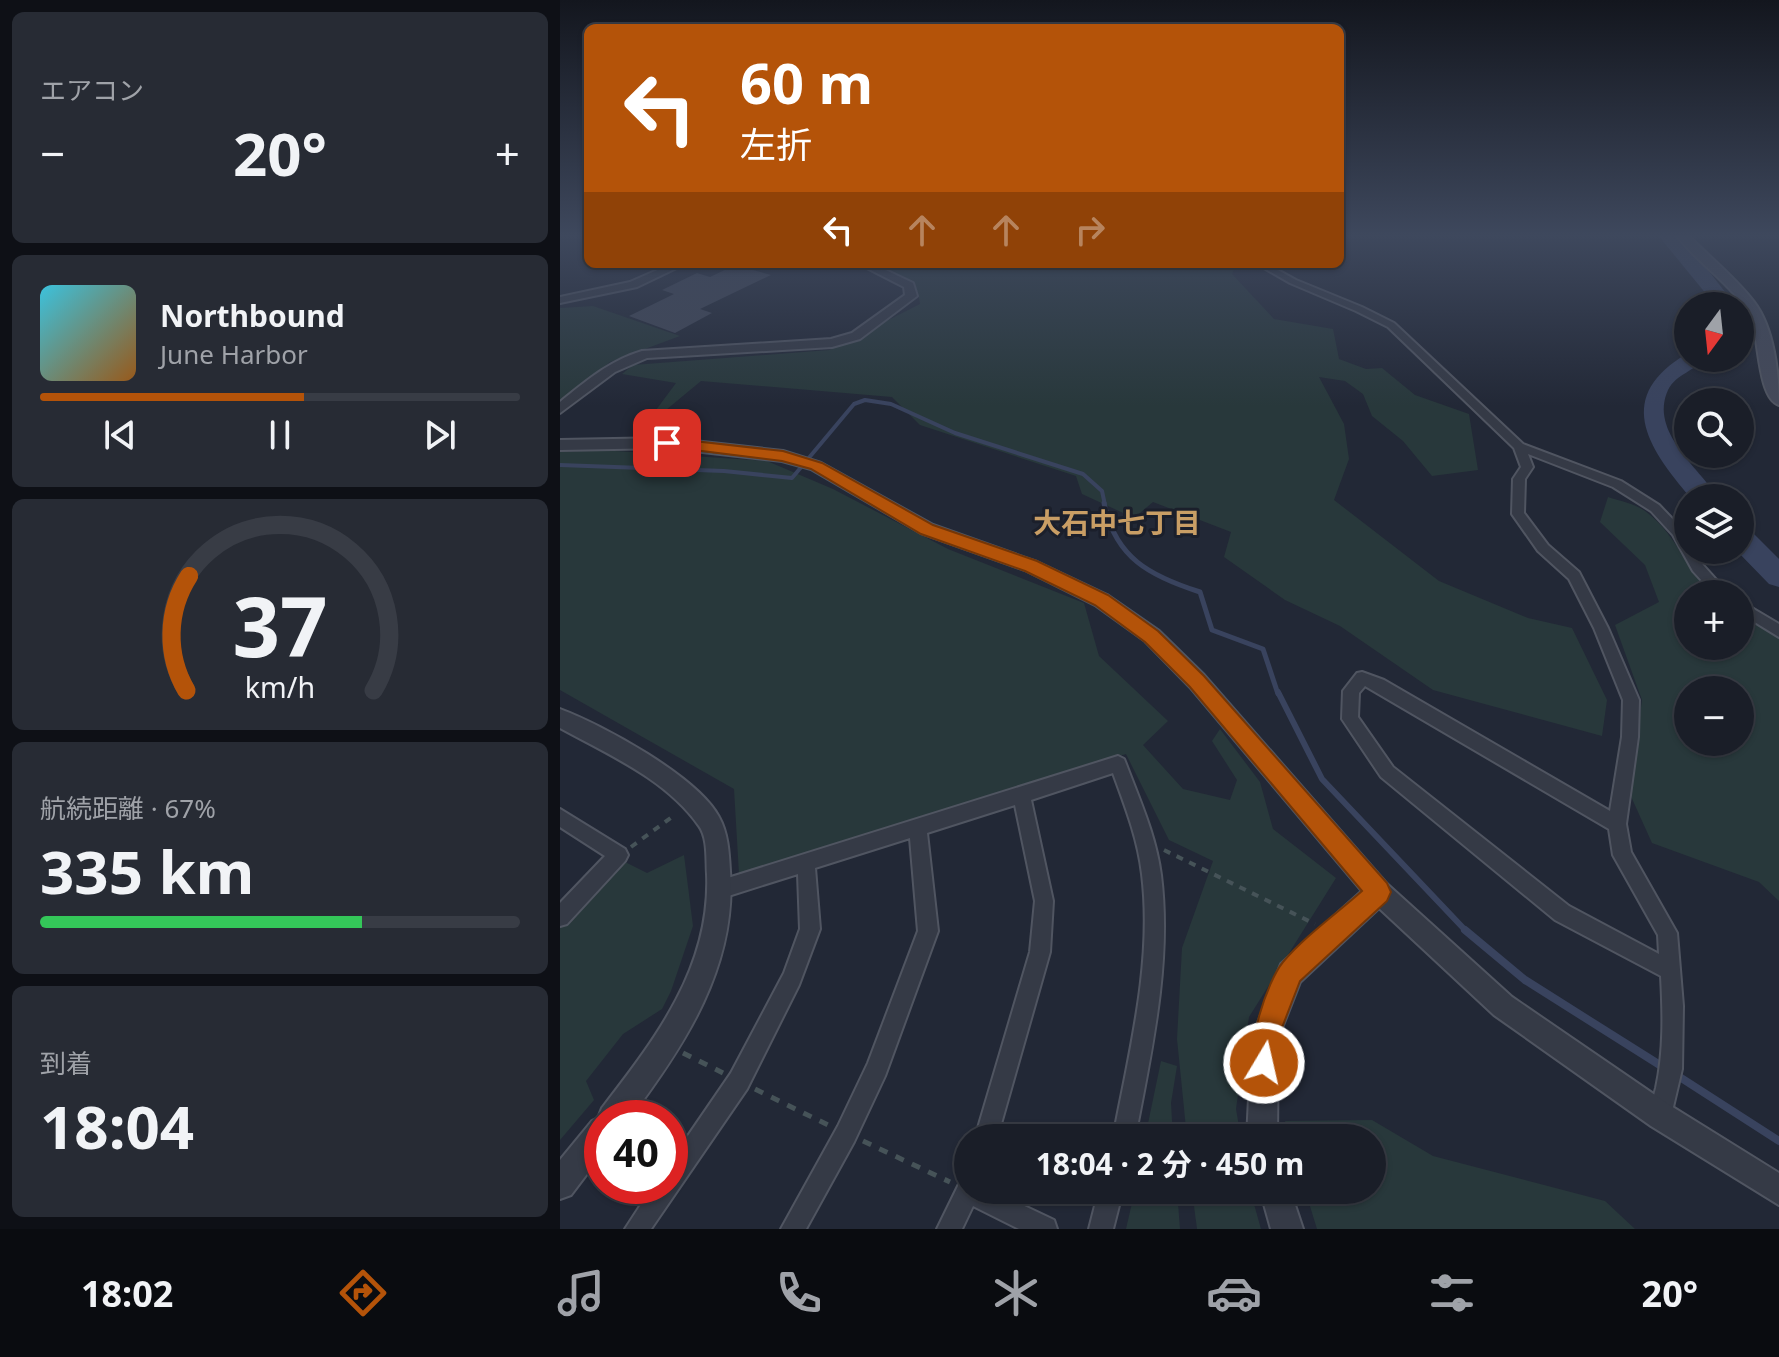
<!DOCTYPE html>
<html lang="ja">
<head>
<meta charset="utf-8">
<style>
	:root { --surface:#1a1e28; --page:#272b34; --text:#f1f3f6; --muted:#9fa2a8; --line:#383c45; --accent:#b45309 }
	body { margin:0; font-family:"Noto Sans","Noto Sans JP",sans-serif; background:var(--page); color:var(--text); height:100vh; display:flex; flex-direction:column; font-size:30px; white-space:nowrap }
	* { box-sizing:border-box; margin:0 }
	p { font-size:26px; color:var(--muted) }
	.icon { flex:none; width:44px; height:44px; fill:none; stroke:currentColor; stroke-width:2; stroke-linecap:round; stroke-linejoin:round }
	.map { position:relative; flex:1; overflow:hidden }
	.sheet { display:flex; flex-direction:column; gap:12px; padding:12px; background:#0e1016; width:560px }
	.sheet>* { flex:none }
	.guide { position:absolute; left:24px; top:24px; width:760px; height:244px; border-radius:12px; box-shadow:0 2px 6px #0004,0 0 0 2px var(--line); background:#b45309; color:#fff; overflow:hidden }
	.needle { width:52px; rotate:195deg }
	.buttons { position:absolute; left:1114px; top:292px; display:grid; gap:16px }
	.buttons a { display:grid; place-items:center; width:80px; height:80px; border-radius:50%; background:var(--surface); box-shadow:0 2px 6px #0004,0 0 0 2px var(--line); font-size:40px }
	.speed { position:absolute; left:24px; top:1100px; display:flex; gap:16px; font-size:40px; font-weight:700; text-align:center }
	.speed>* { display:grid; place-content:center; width:104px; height:104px; border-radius:50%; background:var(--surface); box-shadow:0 2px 6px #0004,0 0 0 2px var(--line); line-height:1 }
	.speed .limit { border:12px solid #d22; background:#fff; color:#111 }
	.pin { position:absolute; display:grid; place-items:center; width:68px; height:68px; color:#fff; margin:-34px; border-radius:16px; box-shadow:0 4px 12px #0006 }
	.me { position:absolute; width:88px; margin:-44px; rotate:9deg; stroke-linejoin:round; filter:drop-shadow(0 0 6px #0008) }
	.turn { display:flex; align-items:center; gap:28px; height:168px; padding:0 24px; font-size:36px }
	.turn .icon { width:104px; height:104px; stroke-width:2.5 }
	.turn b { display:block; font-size:56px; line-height:68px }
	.lanes { display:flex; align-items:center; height:76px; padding:0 24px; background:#0003; justify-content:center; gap:40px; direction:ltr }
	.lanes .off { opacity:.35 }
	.big { font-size:60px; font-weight:700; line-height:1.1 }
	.sheet .widget { flex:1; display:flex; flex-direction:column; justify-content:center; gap:12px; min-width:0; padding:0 28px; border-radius:12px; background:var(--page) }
	.sheet .dial { align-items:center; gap:0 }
	.dial svg { height:208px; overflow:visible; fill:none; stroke:var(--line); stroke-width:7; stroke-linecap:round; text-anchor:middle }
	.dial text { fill:var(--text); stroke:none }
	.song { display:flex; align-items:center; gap:24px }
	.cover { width:96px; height:96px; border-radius:12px; background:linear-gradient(135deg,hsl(190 70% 55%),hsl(30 70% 35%)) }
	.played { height:8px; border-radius:4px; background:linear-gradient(90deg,var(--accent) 55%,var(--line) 55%) }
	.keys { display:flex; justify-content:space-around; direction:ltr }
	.heat { display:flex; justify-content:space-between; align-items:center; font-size:44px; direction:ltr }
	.charge { height:12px; border-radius:6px; background:linear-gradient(90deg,#34c759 67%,var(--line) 0) }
	.trip { position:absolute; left:394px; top:1124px; width:432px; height:80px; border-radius:40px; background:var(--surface); box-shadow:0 2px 6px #0004,0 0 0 2px var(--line); font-weight:700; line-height:80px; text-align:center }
	.dock { display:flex; height:128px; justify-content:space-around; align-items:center; background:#0a0c10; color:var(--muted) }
	.dock .icon { width:56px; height:56px }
	.dock .selected { color:var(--accent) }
	.dock b { font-size:36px; color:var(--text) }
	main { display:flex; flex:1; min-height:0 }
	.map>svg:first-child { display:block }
	.green { fill:#28383b; fill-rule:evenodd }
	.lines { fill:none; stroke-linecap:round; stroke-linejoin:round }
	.stream-far3 { stroke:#39435e; stroke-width:4 }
	.stream-far2 { stroke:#39435e; stroke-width:5 }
	.stream-far1 { stroke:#39435e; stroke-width:6 }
	.stream { stroke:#39435e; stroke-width:8 }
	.river { fill:#39435e; fill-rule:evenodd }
	.building { fill:#414757 }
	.minor-casing { stroke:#505561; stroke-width:4 }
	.tertiary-casing { stroke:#505561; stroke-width:4 }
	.secondary-casing { stroke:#505561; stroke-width:4 }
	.path-far1 { stroke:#465358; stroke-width:4; stroke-dasharray:7 7; stroke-linecap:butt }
	.path { stroke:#465358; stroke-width:5; stroke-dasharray:9 9; stroke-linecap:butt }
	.minor { fill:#353a46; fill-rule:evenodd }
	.tertiary { fill:#353a46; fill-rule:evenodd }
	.secondary { fill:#444959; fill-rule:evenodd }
	.route { fill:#b45309; stroke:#753606; stroke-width:2 }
	.labels { text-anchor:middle; stroke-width:6; stroke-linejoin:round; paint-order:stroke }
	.neighbourhood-label { font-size:28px; font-weight:bold; fill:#c99e65; stroke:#1b1f2b }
</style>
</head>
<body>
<main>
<section class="sheet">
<div class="widget"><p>エアコン</p>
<div class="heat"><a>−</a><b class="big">20°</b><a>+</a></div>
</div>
<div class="widget">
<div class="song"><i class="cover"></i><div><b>Northbound</b><p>June Harbor</p></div></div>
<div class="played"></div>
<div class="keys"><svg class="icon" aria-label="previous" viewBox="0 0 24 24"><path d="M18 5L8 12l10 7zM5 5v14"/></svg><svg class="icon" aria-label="pause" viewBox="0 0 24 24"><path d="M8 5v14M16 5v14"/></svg><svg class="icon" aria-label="next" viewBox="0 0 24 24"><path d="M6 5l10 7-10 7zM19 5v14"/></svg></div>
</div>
<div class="widget dial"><svg viewBox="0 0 100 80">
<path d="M14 69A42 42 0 1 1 86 69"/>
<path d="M14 69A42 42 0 0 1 15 25" stroke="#b45309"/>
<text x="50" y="56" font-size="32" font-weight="700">37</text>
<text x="50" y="72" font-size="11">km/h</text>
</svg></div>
<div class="widget"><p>航続距離 · 67%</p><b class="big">335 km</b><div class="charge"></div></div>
<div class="widget"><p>到着</p><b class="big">18:04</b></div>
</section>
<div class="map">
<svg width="1219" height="1229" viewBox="0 0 1219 1229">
	<rect width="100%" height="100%" fill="#222836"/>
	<g class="green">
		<path d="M314 264H676L672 274 714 319 773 329 779 359 806 369 822 368 855 395 909 414 918 470 872 476 843 441 812 416 803 394 785 381 759 377 784 424 789 459 774 500 879 581 968 618 1012 628 1047 700 1042 736 873 690 780 626 725 600 664 557 671 532 593 502 574 518 522 494 516 476 360 425 332 397 141 381 94 420 93 414 116 383 62 374 73 365 269 350 360 304 358 292 337 275Z"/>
		<path d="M33 306 120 336 50 362 0 404V308Z"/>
		<path d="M41 450 207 461 273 489 388 549 524 603 539 656 608 721 583 745 623 789 670 800 677 780 652 741 660 729 700 782 713 829 776 878 689 1017 676 1109 681 1138H627L617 1039 622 948 653 861 609 840 566 754 179 874 174 789 0 690V452Z"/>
		<path d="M1048 497C1060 501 1075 504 1085 511 1115 532 1127 571 1155 594H1128V646H1180V615L1219 636V901L1199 882 1092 843 1069 792 1082 700 1055 625 1099 602 1085 565 1040 522ZM1128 690H1180V742H1128Z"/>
		<path d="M124 855 133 926 111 991 102 1009 63 1034 26 1081 34 1100 0 1140V927L61 860 87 873Z"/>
		<path d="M601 1061 617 1066 611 1103 613 1138H585Z"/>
		<path d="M812 1120 873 1156 1045 1201 1075 1229H757L745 1190H812V1138H730L725 1121Z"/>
		<path d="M575 1190H617L620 1229H566Z"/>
		<path d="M632 1190H690L701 1229H637Z"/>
	</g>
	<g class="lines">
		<path class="stream-far3" d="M0 465 164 471 232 478 294 404 305 400 331 404 395 433 523 474 542 491 545 505"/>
		<path class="stream-far2" d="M544 503C555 558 590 576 640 592L652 630 703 649 718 694"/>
		<path class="stream-far1" d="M718 692 762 779 907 932"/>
		<g class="stream">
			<path d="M905 930 965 980 1103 1067"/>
			<path d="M1115 1074 1219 1141"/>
		</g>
		<g class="river">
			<path d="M1097 234H1114L1137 256 1176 306H1156Z"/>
			<path d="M1128 353V358H1145C1135 371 1116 374 1108 390 1089 432 1139 467 1158 498H1131C1086 446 1054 396 1128 353Z"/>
			<path d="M1180 527 1190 530 1219 559V587L1209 584 1176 550H1180Z"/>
		</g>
	</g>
	<path class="building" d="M175 265 211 275 140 309 152 313 115 333 69 316 114 294 102 290 137 273 150 277Z"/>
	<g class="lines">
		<defs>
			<g id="minor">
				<path d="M697 264H707L736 280 802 307 834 323 963 444 1061 481 1099 505 1122 529 1128 539V550H1134L1143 565 1169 594H1154L1133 571 1113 535 1091 511 1053 487 968 454 973 467 965 479 964 513 988 545 1019 572 1048 628 1079 700 1078 737 1066 824 1071 852 1117 933 1123 1006 1122 1069 1109 1124 1101 1127 1093 1124C1088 1112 1093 1100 1096 1088 1104 1051 1103 1013 1101 976L995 920 821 777 782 719 783 691 797 673 802 672 824 680 1050 811 1062 737 1063 700 1034 628 1009 579 978 551 952 514 953 479 961 467 954 448 828 327 796 311 730 283ZM805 686 1049 829 1053 855 1098 935 1099 954 1009 906 833 767 798 717 799 693Z"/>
				<path d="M1180 601 1219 624V637L1180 613Z"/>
				<path d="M558 756 564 759 566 764C580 801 596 836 601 875 612 963 591 1053 575 1138H553C569 1053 593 962 582 874 578 839 565 806 553 773L471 800 493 901 490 952 437 1138H415L470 952 475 901 455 805 367 833 378 931 325 1076 294 1142 246 1229H221L278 1126 308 1063 358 931 350 838 255 868 260 929 239 985 187 1089 91 1229H65L93 1186H110V1162L171 1073 224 973 240 929 238 874 162 898 155 896 153 889 155 882Z"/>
				<path d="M0 809 65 849 68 855 65 861 7 924 0 926V903L45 856 0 827Z"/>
				<path d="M408 1178V1190H431L494 1220 497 1229H459L413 1206 402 1229H377L400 1182Z"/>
				<path d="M539 1190H563L553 1229H529Z"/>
			</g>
			<g id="tertiary">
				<path d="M111 264H125L77 287 0 303V297L70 282Z"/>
				<path d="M299 264H313L353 283 357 296 300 339 272 347 87 358 55 372 0 413V402C26 381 49 361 82 351L271 339 292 333 345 295 344 287Z"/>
				<path d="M107 438 223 451 261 463 373 525 477 562 547 595 599 631 644 675 827 884 952 997 1111 1106 1219 1173V1205L1091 1126 934 1015 819 908 740 982 718 1038 717 1138H687L692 1038 721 964 802 891 630 687 585 641 535 605 465 570 361 533 251 469 222 461 107 448 0 450V440Z"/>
				<path d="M0 709C43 725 138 777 159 817 168 833 169 853 170 871 177 966 125 1045 70 1118H42V1154L11 1195 0 1199V1160L32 1121 38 1118 42 1108C96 1038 151 967 147 874 146 860 148 838 139 826 106 779 49 755 0 728Z"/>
				<path d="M700 1190H730L743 1229H711Z"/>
			</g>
			<path id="secondary" d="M1116 234H1127C1148 256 1175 277 1194 302 1214 328 1219 374 1219 405 1199 399 1199 345 1193 325 1180 287 1137 265 1116 234Z"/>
		</defs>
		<use href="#minor" class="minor-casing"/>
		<use href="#tertiary" class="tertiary-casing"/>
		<use href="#secondary" class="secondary-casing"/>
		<g class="path-far1">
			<path d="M71 847 116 814"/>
			<path d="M604 850 755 924"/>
		</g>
		<g class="path">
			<path d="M123 1053 163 1073"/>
			<path d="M195 1089 270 1126"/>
			<path d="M303 1141 390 1182"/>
		</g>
		<use href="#minor" class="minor"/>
		<use href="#tertiary" class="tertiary"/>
		<use href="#secondary" class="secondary"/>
	</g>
	<linearGradient id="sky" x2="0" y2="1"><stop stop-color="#13161e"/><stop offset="0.58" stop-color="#3e485d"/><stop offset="1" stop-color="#3e485d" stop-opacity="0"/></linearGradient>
	<rect width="1219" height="406" fill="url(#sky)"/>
	<path class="route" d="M107 438 223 451 262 463 373 525 477 561 548 595 598 631 644 676 827 883 831 892 827 901 740 981 718 1038 714 1073 704 1077 694 1073C685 1050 707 981 723 962 745 936 776 914 802 891L630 687 585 642 535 605 465 571 361 534 251 469 222 461 102 446 100 443Z"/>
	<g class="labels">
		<g class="neighbourhood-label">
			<text x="557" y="533">大石中七丁目</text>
		</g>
	</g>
</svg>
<div class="buttons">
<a><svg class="needle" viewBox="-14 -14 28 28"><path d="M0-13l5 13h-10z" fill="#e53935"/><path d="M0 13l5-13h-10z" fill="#9fa2a8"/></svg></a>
<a><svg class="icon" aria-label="search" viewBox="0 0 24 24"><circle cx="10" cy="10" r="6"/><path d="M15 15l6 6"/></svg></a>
<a><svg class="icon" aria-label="layers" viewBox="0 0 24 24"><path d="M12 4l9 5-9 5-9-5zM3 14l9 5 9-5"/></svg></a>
<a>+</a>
<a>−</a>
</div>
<div class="speed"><div class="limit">40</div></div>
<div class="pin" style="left:107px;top:443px;background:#d93025"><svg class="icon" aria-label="arrive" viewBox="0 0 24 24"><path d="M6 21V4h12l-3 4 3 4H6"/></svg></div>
<svg class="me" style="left:704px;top:1063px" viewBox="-20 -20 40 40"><circle r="17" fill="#b45309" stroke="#fff" stroke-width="3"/><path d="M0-11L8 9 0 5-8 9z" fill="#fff"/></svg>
<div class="trip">18:04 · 2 分 · 450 m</div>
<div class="guide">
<div class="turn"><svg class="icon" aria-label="left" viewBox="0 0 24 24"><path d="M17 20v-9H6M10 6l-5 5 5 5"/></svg><div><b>60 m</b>左折</div></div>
<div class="lanes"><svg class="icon" aria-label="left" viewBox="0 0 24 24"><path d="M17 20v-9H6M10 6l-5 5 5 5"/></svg><svg class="icon off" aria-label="ahead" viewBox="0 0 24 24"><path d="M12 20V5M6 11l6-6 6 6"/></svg><svg class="icon off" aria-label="ahead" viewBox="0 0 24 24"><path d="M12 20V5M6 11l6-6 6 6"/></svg><svg class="icon off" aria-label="right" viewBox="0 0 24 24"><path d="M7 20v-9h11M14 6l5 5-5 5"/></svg></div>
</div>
</div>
</main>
<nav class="dock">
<b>18:02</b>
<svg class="icon selected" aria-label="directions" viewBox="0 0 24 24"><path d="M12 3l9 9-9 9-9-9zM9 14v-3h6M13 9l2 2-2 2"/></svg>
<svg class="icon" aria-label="music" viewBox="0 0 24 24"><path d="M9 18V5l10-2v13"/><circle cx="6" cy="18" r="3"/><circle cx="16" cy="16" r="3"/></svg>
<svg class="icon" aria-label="phone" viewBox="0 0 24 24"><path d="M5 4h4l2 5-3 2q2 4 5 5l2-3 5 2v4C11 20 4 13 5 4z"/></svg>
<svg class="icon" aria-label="climate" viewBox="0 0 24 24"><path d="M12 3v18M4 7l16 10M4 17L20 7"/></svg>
<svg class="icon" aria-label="car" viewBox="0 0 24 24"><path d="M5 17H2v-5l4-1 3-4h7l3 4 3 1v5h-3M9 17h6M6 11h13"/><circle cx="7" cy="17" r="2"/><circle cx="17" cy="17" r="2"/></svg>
<svg class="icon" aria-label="filters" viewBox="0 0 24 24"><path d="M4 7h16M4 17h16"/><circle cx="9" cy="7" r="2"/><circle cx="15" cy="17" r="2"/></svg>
<b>20°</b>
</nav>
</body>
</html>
